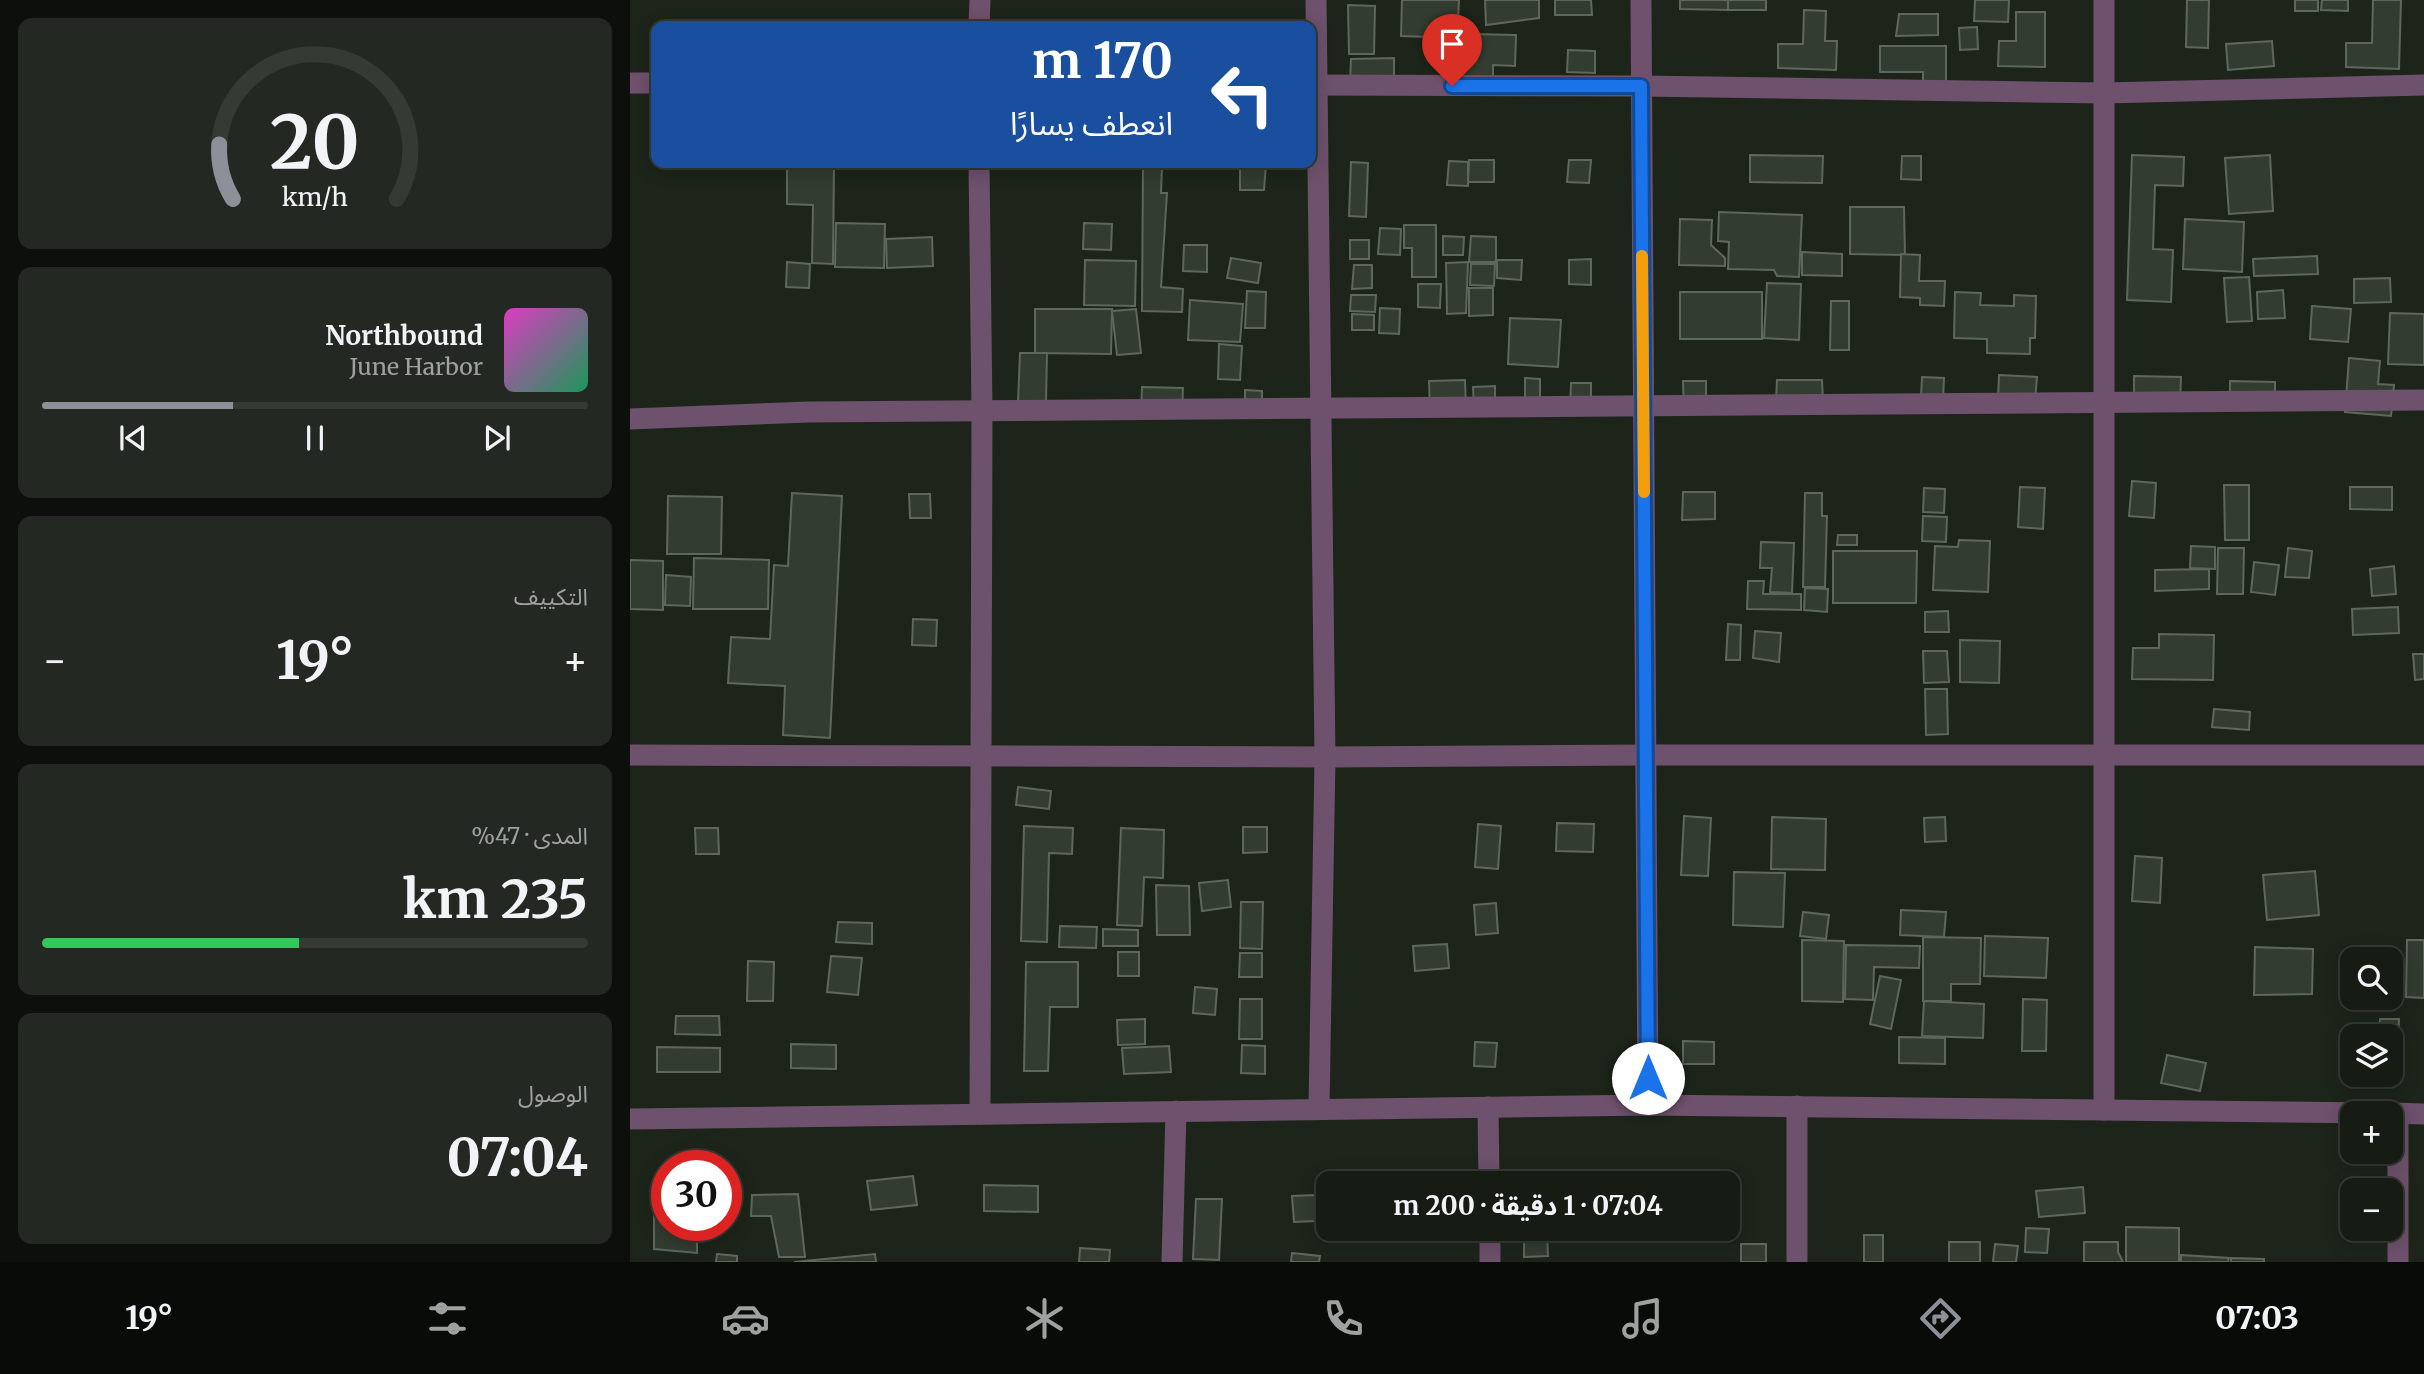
<!DOCTYPE html>
<html lang="ar">
<head>
<meta charset="utf-8">
<style>
	:root { --surface:#161c14; --page:#232922; --text:#f1f3f6; --muted:#9ea1a0; --line:#353a34; --accent:#8c9099 }
	body { margin:0; font-family:Merriweather,"Noto Sans Arabic",serif; background:var(--page); color:var(--text); direction:rtl; height:100vh; display:flex; flex-direction:column; font-size:26px; white-space:nowrap }
	* { box-sizing:border-box; margin:0 }
	p { font-size:23px; color:var(--muted) }
	.icon { flex:none; width:38px; height:38px; fill:none; stroke:currentColor; stroke-width:2; stroke-linecap:round; stroke-linejoin:round }
	.map { position:relative; flex:1; overflow:hidden; direction:ltr }
	.drawer { display:flex; flex-direction:column; gap:18px; padding:18px; background:#0c0f0b; width:630px }
	.drawer>* { flex:none }
	.top-card { position:absolute; left:21px; top:21px; width:665px; height:147px; border-radius:14px; box-shadow:0 4px 18px #0003,0 0 0 2px var(--line); direction:rtl; background:#1a4fa0; color:#fff; overflow:hidden }
	.controls { position:absolute; left:1710px; top:947px; display:grid; gap:14px }
	.controls a { display:grid; place-items:center; width:63px; height:63px; border-radius:14px; background:var(--surface); box-shadow:0 4px 18px #0003,0 0 0 2px var(--line); font-size:35px }
	.speed { position:absolute; left:21px; top:1150px; display:flex; gap:14px; font-size:35px; font-weight:700; text-align:center }
	.speed>* { display:grid; place-content:center; width:91px; height:91px; border-radius:50%; background:var(--surface); box-shadow:0 4px 18px #0003,0 0 0 2px var(--line); line-height:1 }
	.speed .limit { border:10px solid #d22; background:#fff; color:#111 }
	.pin { position:absolute; display:grid; place-items:center; width:60px; height:60px; color:#fff; margin:-72px -30px; border-radius:50% 50% 50% 0; rotate:-45deg; box-shadow:0 0 7px #0007 }
	.pin .icon { rotate:45deg }
	.me { position:absolute; width:77px; margin:-38px; rotate:0deg; stroke-linejoin:round; filter:drop-shadow(0 0 5px #0008) }
	.turn { display:flex; align-items:center; gap:24px; height:147px; padding:0 28px; font-size:32px }
	.turn .icon { width:91px; height:91px; stroke-width:2.5 }
	.turn b { display:block; font-size:49px; line-height:60px }
	.big { font-size:52px; font-weight:700; line-height:1.1 }
	.drawer .card { flex:1; display:flex; flex-direction:column; justify-content:center; gap:10px; min-width:0; padding:0 24px; border-radius:14px; background:var(--page) }
	.drawer .dial { align-items:center; gap:0 }
	.dial svg { height:182px; overflow:visible; fill:none; stroke:var(--line); stroke-width:7; stroke-linecap:round; text-anchor:middle }
	.dial text { fill:var(--text); stroke:none }
	.song { display:flex; align-items:center; gap:21px }
	.cover { width:84px; height:84px; border-radius:10px; background:linear-gradient(135deg,hsl(310 70% 55%),hsl(150 70% 35%)) }
	.played { height:7px; border-radius:4px; background:linear-gradient(90deg,var(--accent) 35%,var(--line) 35%) }
	.keys { display:flex; justify-content:space-around; direction:ltr }
	.heat { display:flex; justify-content:space-between; align-items:center; font-size:38px; direction:ltr }
	.charge { height:10px; border-radius:5px; background:linear-gradient(90deg,#34c759 47%,var(--line) 0) }
	.trip { position:absolute; left:686px; top:1171px; width:424px; height:70px; border-radius:14px; background:var(--surface); box-shadow:0 4px 18px #0003,0 0 0 2px var(--line); font-weight:700; line-height:70px; text-align:center; direction:rtl }
	.tabs { display:flex; height:112px; justify-content:space-around; align-items:center; background:#090b08; color:var(--muted) }
	.tabs .icon { width:49px; height:49px }
	.tabs .selected { color:var(--accent) }
	.tabs b { font-size:32px; color:var(--text) }
	main { display:flex; flex:1; min-height:0 }
	.map>svg:first-child { display:block }
	.building { fill:#333c30; stroke:#5d675a; stroke-width:2 }
	.lines { fill:none; stroke-linecap:round; stroke-linejoin:round }
	.minor { stroke:#6e516c; stroke-width:21 }
	.route-casing { stroke:#114b97; stroke-width:18 }
	.route { stroke:#1a73e8; stroke-width:12 }
	.slow { stroke:#f59e0b; stroke-width:12 }
</style>
</head>
<body>
<main>
<div class="map">
<svg width="1794" height="1262" viewBox="0 0 1794 1262">
	<rect width="100%" height="100%" fill="#1d251a"/>
	<g class="building">
		<path d="M772 0H829L827 38 771 36Z"/>
		<path d="M855 0H909V18L856 25Z"/>
		<path d="M925 0H961L962 15H925Z"/>
		<path d="M1050 0H1098V10L1050 9Z"/>
		<rect x="1098" y="0" width="38" height="10"/>
		<path d="M1345 0H1379L1378 22 1344 21Z"/>
		<path d="M1557 0H1579L1578 48 1556 47Z"/>
		<rect x="1665" y="0" width="23" height="11"/>
		<path d="M1692 0H1718V11L1691 10Z"/>
		<path d="M1743 0H1771L1769 69 1716 67V43H1742Z"/>
		<path d="M718 5 745 6 744 54H719Z"/>
		<path d="M1174 10 1196 11 1195 41H1207L1206 70 1148 68V44H1173Z"/>
		<path d="M1386 12H1415V67L1368 66 1369 41H1386Z"/>
		<path d="M1269 14H1308V35L1266 36Z"/>
		<path d="M1347 27 1348 49 1330 50 1329 28Z"/>
		<path d="M843 34 886 35 885 66 863 65V89L818 88 819 56 842 57Z"/>
		<path d="M1642 41 1644 66 1598 70 1596 44Z"/>
		<path d="M1250 46H1316V85H1293V72H1250Z"/>
		<path d="M938 50 965 51V73L937 72Z"/>
		<path d="M764 58V84L720 83 721 59Z"/>
		<path d="M1120 155 1193 156 1192 183 1120 182Z"/>
		<path d="M1502 155 1554 157 1553 186 1525 185 1523 249 1543 250 1541 302 1497 300Z"/>
		<path d="M1640 155 1643 211 1599 214 1595 158Z"/>
		<path d="M1272 156H1291V180L1271 179Z"/>
		<path d="M839 160H864V182H838Z"/>
		<path d="M939 160H961L959 183 937 182Z"/>
		<path d="M819 161 838 162V186L817 185Z"/>
		<path d="M721 162 738 163 736 217 719 216Z"/>
		<path d="M610 163 636 164 634 190H610Z"/>
		<path d="M157 164 204 165 203 264 182 263 183 205 157 204Z"/>
		<path d="M513 166H532L531 193H537L531 287 553 289 552 312 512 311Z"/>
		<path d="M1220 207H1274L1275 255 1220 254Z"/>
		<path d="M1089 212 1172 215 1169 277 1147 276 1144 270 1098 269 1099 242 1088 241Z"/>
		<path d="M1050 219 1082 220 1081 245 1095 258V266L1049 265Z"/>
		<path d="M1555 219 1614 222 1612 272 1553 269Z"/>
		<path d="M206 223 255 224 254 268 205 267Z"/>
		<path d="M454 223 482 224 481 250 453 249Z"/>
		<path d="M774 225H806V277H782V248H774Z"/>
		<path d="M750 228 771 229 770 255 748 254Z"/>
		<path d="M813 236 834 237 833 255H813Z"/>
		<path d="M841 236 866 237V262H839Z"/>
		<path d="M302 237 303 266 257 268 256 239Z"/>
		<rect x="720" y="240" width="19" height="19"/>
		<path d="M554 245H577V272L553 271Z"/>
		<path d="M1172 252 1212 254V276L1172 275Z"/>
		<path d="M1271 254 1290 255 1289 281H1315L1314 306 1290 305V298L1270 297Z"/>
		<path d="M1687 256 1688 274 1624 276 1623 259Z"/>
		<path d="M601 258 631 263 628 283 597 278Z"/>
		<path d="M961 259V285L939 284V260Z"/>
		<path d="M455 260 506 261 505 306 454 305Z"/>
		<path d="M867 260H892L891 280 867 278Z"/>
		<path d="M157 262 180 264 179 288 156 287Z"/>
		<path d="M838 262 836 313 817 314 816 263Z"/>
		<path d="M841 264H865L864 286 840 285Z"/>
		<path d="M724 265H742V288L722 289Z"/>
		<path d="M1619 277 1622 321 1597 322 1594 278Z"/>
		<path d="M1760 278 1761 302 1724 303V279Z"/>
		<path d="M1137 283 1171 284 1169 340 1134 338Z"/>
		<path d="M788 284H811L810 308 788 307Z"/>
		<path d="M839 288H863V315L839 316Z"/>
		<path d="M1653 290 1655 318 1628 319 1627 292Z"/>
		<path d="M617 291 636 292 635 328H615Z"/>
		<rect x="1050" y="292" width="82" height="47"/>
		<path d="M1325 292 1351 293 1350 305 1384 306V295L1406 296 1405 338H1400V354L1357 353V339L1324 338Z"/>
		<path d="M721 295H746L745 312 720 311Z"/>
		<path d="M560 300 613 304 610 342 558 340Z"/>
		<path d="M1201 301H1219V350H1200Z"/>
		<path d="M1682 306 1721 309 1718 342 1680 339Z"/>
		<path d="M750 308 770 309 769 334 749 333Z"/>
		<path d="M405 309H482L481 354 405 353Z"/>
		<path d="M506 309 511 353 487 355 482 311Z"/>
		<path d="M1760 313 1794 314V365L1758 364Z"/>
		<path d="M722 314 744 315V330H722Z"/>
		<path d="M880 318 931 320 928 367 878 364Z"/>
		<path d="M589 344 612 346 610 380 588 379Z"/>
		<path d="M390 353H417L416 402H388Z"/>
		<path d="M1719 358 1750 361 1748 384 1764 385 1761 416 1715 412Z"/>
		<path d="M1369 375 1407 377 1405 401 1368 399Z"/>
		<path d="M1504 376 1551 377 1550 406H1504Z"/>
		<path d="M1292 377 1314 378 1313 399 1291 397Z"/>
		<path d="M895 378 910 379V400H895Z"/>
		<path d="M835 380 836 409 800 411 799 381Z"/>
		<path d="M1147 380H1192L1193 401H1146Z"/>
		<path d="M1053 381H1076V408L1054 409Z"/>
		<path d="M1600 381 1645 382V404L1600 403Z"/>
		<path d="M941 383H961V411H940Z"/>
		<path d="M865 386V412H844L843 387Z"/>
		<path d="M512 387 553 388 552 414 511 413Z"/>
		<path d="M615 390 632 391V418L615 417Z"/>
		<path d="M1502 481 1526 483 1524 518 1499 516Z"/>
		<path d="M1594 485H1619V540H1595Z"/>
		<path d="M1390 487 1415 488 1413 529 1388 527Z"/>
		<path d="M1720 487H1762V510L1720 509Z"/>
		<path d="M1294 488 1315 489 1314 513 1293 512Z"/>
		<path d="M1053 492H1085V519L1052 520Z"/>
		<path d="M162 493 212 496 200 738 153 735 155 686 98 683 101 637 140 639 144 565 158 566Z"/>
		<path d="M1175 493H1192V516H1197L1195 587H1173Z"/>
		<path d="M279 494H300L301 518H280Z"/>
		<path d="M38 496 92 497 91 554H37Z"/>
		<path d="M1293 516 1317 517 1316 542 1292 541Z"/>
		<path d="M1208 535H1227V545H1207Z"/>
		<path d="M1329 540 1360 541 1358 592 1303 590 1305 546 1328 547Z"/>
		<path d="M1131 542 1164 543 1162 593 1140 592 1142 568H1130Z"/>
		<path d="M1561 546 1585 547V569L1560 568Z"/>
		<path d="M1588 548H1614L1613 594H1587Z"/>
		<path d="M1658 548 1682 551 1679 578 1655 577Z"/>
		<path d="M1203 551H1287L1286 603H1203Z"/>
		<path d="M64 558 139 560 138 609H63Z"/>
		<path d="M0 560 33 561V610L0 609Z"/>
		<path d="M1624 562 1649 565 1645 595 1621 592Z"/>
		<path d="M1764 566 1766 594 1742 596 1740 569Z"/>
		<path d="M1579 569V589L1525 591V570Z"/>
		<path d="M36 575 61 577 60 606 35 605Z"/>
		<path d="M1118 581H1134L1133 594H1171V610L1117 609Z"/>
		<path d="M1175 588 1198 589 1197 612 1174 610Z"/>
		<path d="M1768 607 1769 633 1723 635 1722 609Z"/>
		<path d="M1318 611 1319 632H1295V612Z"/>
		<path d="M283 619 307 620 306 646 282 645Z"/>
		<path d="M1098 624 1111 625 1110 660H1096Z"/>
		<path d="M1125 631 1151 633 1149 662 1123 658Z"/>
		<path d="M1529 634 1584 635 1583 680 1502 679 1503 648H1529Z"/>
		<path d="M1330 640 1370 641 1369 683 1330 682Z"/>
		<path d="M1293 651H1317L1319 682 1294 683Z"/>
		<path d="M1783 654H1794V679L1785 680Z"/>
		<path d="M1295 689H1317L1318 734 1296 735Z"/>
		<path d="M1584 709 1620 712 1619 730 1582 727Z"/>
		<path d="M388 787 421 791 419 809 386 805Z"/>
		<path d="M1054 816 1081 818 1078 876 1051 875Z"/>
		<path d="M1142 817 1196 819 1195 870 1141 869Z"/>
		<path d="M1315 817 1316 841 1295 842 1294 818Z"/>
		<path d="M927 823 964 824 963 852 926 851Z"/>
		<path d="M848 824 871 826 868 869 845 867Z"/>
		<path d="M394 826 443 828 442 854 419 853 417 942 391 941Z"/>
		<path d="M613 827H637V852L613 853Z"/>
		<path d="M65 828H88L89 854H66Z"/>
		<path d="M491 828 534 830 533 878 514 877 512 926 487 925Z"/>
		<path d="M1505 856 1532 858 1530 903 1502 901Z"/>
		<path d="M1685 871 1689 915 1637 920 1633 875Z"/>
		<path d="M1104 872 1155 873 1153 927 1103 925Z"/>
		<path d="M598 880 601 907 572 911 569 883Z"/>
		<path d="M526 885 559 886 560 935H527Z"/>
		<path d="M611 902H633L632 949 610 948Z"/>
		<path d="M866 903 868 933 846 935 844 905Z"/>
		<path d="M1271 910 1316 912 1314 937 1270 935Z"/>
		<path d="M1173 912 1199 915 1196 939 1170 936Z"/>
		<path d="M208 922 242 923V944L206 942Z"/>
		<path d="M430 926 467 927 466 948 429 947Z"/>
		<path d="M473 929 508 930V946H473Z"/>
		<path d="M1355 936 1418 938 1416 978 1354 976Z"/>
		<path d="M1293 937 1351 938 1350 984H1321V1001H1293Z"/>
		<path d="M1172 940 1214 941 1213 1002 1172 1001Z"/>
		<path d="M1777 940H1794V998L1776 997Z"/>
		<path d="M817 944 819 968 785 971 783 946Z"/>
		<path d="M1216 945 1290 946 1289 968 1244 967 1243 1000 1215 999Z"/>
		<path d="M1625 947 1683 949 1682 994 1624 995Z"/>
		<rect x="488" y="952" width="21" height="24"/>
		<path d="M610 953H632V977H609Z"/>
		<path d="M201 956 232 958 228 995 197 992Z"/>
		<path d="M118 961 144 962 143 1001H117Z"/>
		<path d="M396 962H448V1007H420L418 1071H394Z"/>
		<path d="M1250 976 1271 980 1261 1029 1240 1024Z"/>
		<path d="M565 987 587 989 585 1015 563 1013Z"/>
		<path d="M610 999H632V1039H609Z"/>
		<path d="M1393 999 1417 1000 1416 1051H1392Z"/>
		<path d="M1294 1001 1354 1004 1353 1038 1292 1036Z"/>
		<path d="M46 1016H89L90 1035 45 1034Z"/>
		<path d="M515 1019V1044L488 1045 487 1020Z"/>
		<path d="M1750 1019H1769L1768 1052H1760V1036H1749Z"/>
		<path d="M1269 1037 1315 1038V1064L1269 1063Z"/>
		<path d="M1053 1041 1084 1042V1064H1053Z"/>
		<path d="M845 1042 867 1043 865 1067 844 1066Z"/>
		<path d="M161 1044 206 1045V1069L161 1068Z"/>
		<path d="M612 1045 635 1046V1074L611 1073Z"/>
		<path d="M539 1046 541 1072 494 1074 492 1048Z"/>
		<path d="M27 1047 90 1048V1072H27Z"/>
		<path d="M1537 1055 1576 1063 1570 1091 1531 1083Z"/>
		<path d="M283 1176 287 1205 241 1210 237 1181Z"/>
		<path d="M354 1185 408 1186V1212L354 1211Z"/>
		<path d="M1453 1187 1455 1213 1409 1217 1406 1191Z"/>
		<path d="M24 1194H37V1225H67V1253L24 1249Z"/>
		<path d="M168 1194 175 1257H149L141 1216H121L122 1195Z"/>
		<path d="M685 1195 686 1221 664 1222 662 1196Z"/>
		<path d="M566 1199H592L589 1260 563 1259Z"/>
		<path d="M1496 1227 1549 1228V1262H1496Z"/>
		<path d="M894 1228H917L918 1256 894 1257Z"/>
		<path d="M1396 1228 1419 1229 1417 1253 1395 1252Z"/>
		<rect x="1234" y="1235" width="19" height="27"/>
		<rect x="1319" y="1242" width="31" height="20"/>
		<path d="M1454 1242H1488V1252L1493 1262H1454Z"/>
		<rect x="1111" y="1244" width="25" height="18"/>
		<path d="M1365 1244 1388 1246 1386 1262H1363Z"/>
		<path d="M450 1248 480 1250 479 1262H449Z"/>
		<path d="M662 1253 690 1256 689 1262H661Z"/>
		<path d="M87 1254 107 1256V1262H86Z"/>
		<path d="M245 1254 246 1262H164Z"/>
		<path d="M1551 1255 1599 1258 1598 1262H1551Z"/>
		<path d="M1601 1258 1634 1259V1262H1601Z"/>
	</g>
	<g class="lines">
		<g class="minor">
			<path d="M686 0 695 757 689 1109"/>
			<path d="M1011 0 1018 1105"/>
			<path d="M1474 0V1110"/>
			<path d="M349 26 350 0"/>
			<path d="M0 83H26"/>
			<path d="M681 85 1011 86 1474 93 1794 85"/>
			<path d="M349 163 352 410 350 1114"/>
			<path d="M0 419 179 412 1794 400"/>
			<path d="M0 755 695 757 1015 755H1794"/>
			<path d="M858 1107 859 1183"/>
			<path d="M1760 1113 1794 1114"/>
			<path d="M1768 1113V1262"/>
			<path d="M0 1119 1018 1105 1742 1113"/>
			<path d="M860 1228V1262"/>
			<path d="M542 1262 546 1111"/>
			<path d="M1167 1262V1106"/>
		</g>
	</g>
	<g class="lines">
		<defs>
			<path id="route" d="M822 86H1011L1018 1078"/>
		</defs>
		<use href="#route" class="route-casing"/>
		<use href="#route" class="route"/>
		<path class="slow" d="M1012 256 1014 492"/>
	</g>
</svg>
<div class="controls">
<a><svg class="icon" aria-label="search" viewBox="0 0 24 24"><circle cx="10" cy="10" r="6"/><path d="M15 15l6 6"/></svg></a>
<a><svg class="icon" aria-label="layers" viewBox="0 0 24 24"><path d="M12 4l9 5-9 5-9-5zM3 14l9 5 9-5"/></svg></a>
<a>+</a>
<a>−</a>
</div>
<div class="speed"><div class="limit">30</div></div>
<div class="pin" style="left:822px;top:86px;background:#d93025"><svg class="icon" aria-label="arrive" viewBox="0 0 24 24"><path d="M6 21V4h12l-3 4 3 4H6"/></svg></div>
<svg class="me" style="left:1018px;top:1078px" viewBox="-20 -20 40 40"><circle r="19" fill="#fff"/><path d="M0-13L10 11 0 6-10 11z" fill="#1a73e8"/></svg>
<div class="trip">07:04 · 1 دقيقة · 200 m</div>
<div class="top-card">
<div class="turn"><svg class="icon" aria-label="left" viewBox="0 0 24 24"><path d="M17 20v-9H6M10 6l-5 5 5 5"/></svg><div><b>170 m</b>انعطف يسارًا</div></div>
</div>
</div>
<section class="drawer">
<div class="card dial"><svg viewBox="0 0 100 80">
<path d="M14 69A42 42 0 1 1 86 69"/>
<path d="M14 69A42 42 0 0 1 8 45" stroke="#8c9099"/>
<text x="50" y="56" font-size="32" font-weight="700">20</text>
<text x="50" y="72" font-size="11">km/h</text>
</svg></div>
<div class="card">
<div class="song"><i class="cover"></i><div><b>Northbound</b><p>June Harbor</p></div></div>
<div class="played"></div>
<div class="keys"><svg class="icon" aria-label="previous" viewBox="0 0 24 24"><path d="M18 5L8 12l10 7zM5 5v14"/></svg><svg class="icon" aria-label="pause" viewBox="0 0 24 24"><path d="M8 5v14M16 5v14"/></svg><svg class="icon" aria-label="next" viewBox="0 0 24 24"><path d="M6 5l10 7-10 7zM19 5v14"/></svg></div>
</div>
<div class="card"><p>التكييف</p>
<div class="heat"><a>−</a><b class="big">19°</b><a>+</a></div>
</div>
<div class="card"><p>المدى · 47%</p><b class="big">235 km</b><div class="charge"></div></div>
<div class="card"><p>الوصول</p><b class="big">07:04</b></div>
</section>
</main>
<nav class="tabs">
<b>07:03</b>
<svg class="icon selected" aria-label="directions" viewBox="0 0 24 24"><path d="M12 3l9 9-9 9-9-9zM9 14v-3h6M13 9l2 2-2 2"/></svg>
<svg class="icon" aria-label="music" viewBox="0 0 24 24"><path d="M9 18V5l10-2v13"/><circle cx="6" cy="18" r="3"/><circle cx="16" cy="16" r="3"/></svg>
<svg class="icon" aria-label="phone" viewBox="0 0 24 24"><path d="M5 4h4l2 5-3 2q2 4 5 5l2-3 5 2v4C11 20 4 13 5 4z"/></svg>
<svg class="icon" aria-label="climate" viewBox="0 0 24 24"><path d="M12 3v18M4 7l16 10M4 17L20 7"/></svg>
<svg class="icon" aria-label="car" viewBox="0 0 24 24"><path d="M5 17H2v-5l4-1 3-4h7l3 4 3 1v5h-3M9 17h6M6 11h13"/><circle cx="7" cy="17" r="2"/><circle cx="17" cy="17" r="2"/></svg>
<svg class="icon" aria-label="filters" viewBox="0 0 24 24"><path d="M4 7h16M4 17h16"/><circle cx="9" cy="7" r="2"/><circle cx="15" cy="17" r="2"/></svg>
<b>19°</b>
</nav>
</body>
</html>
